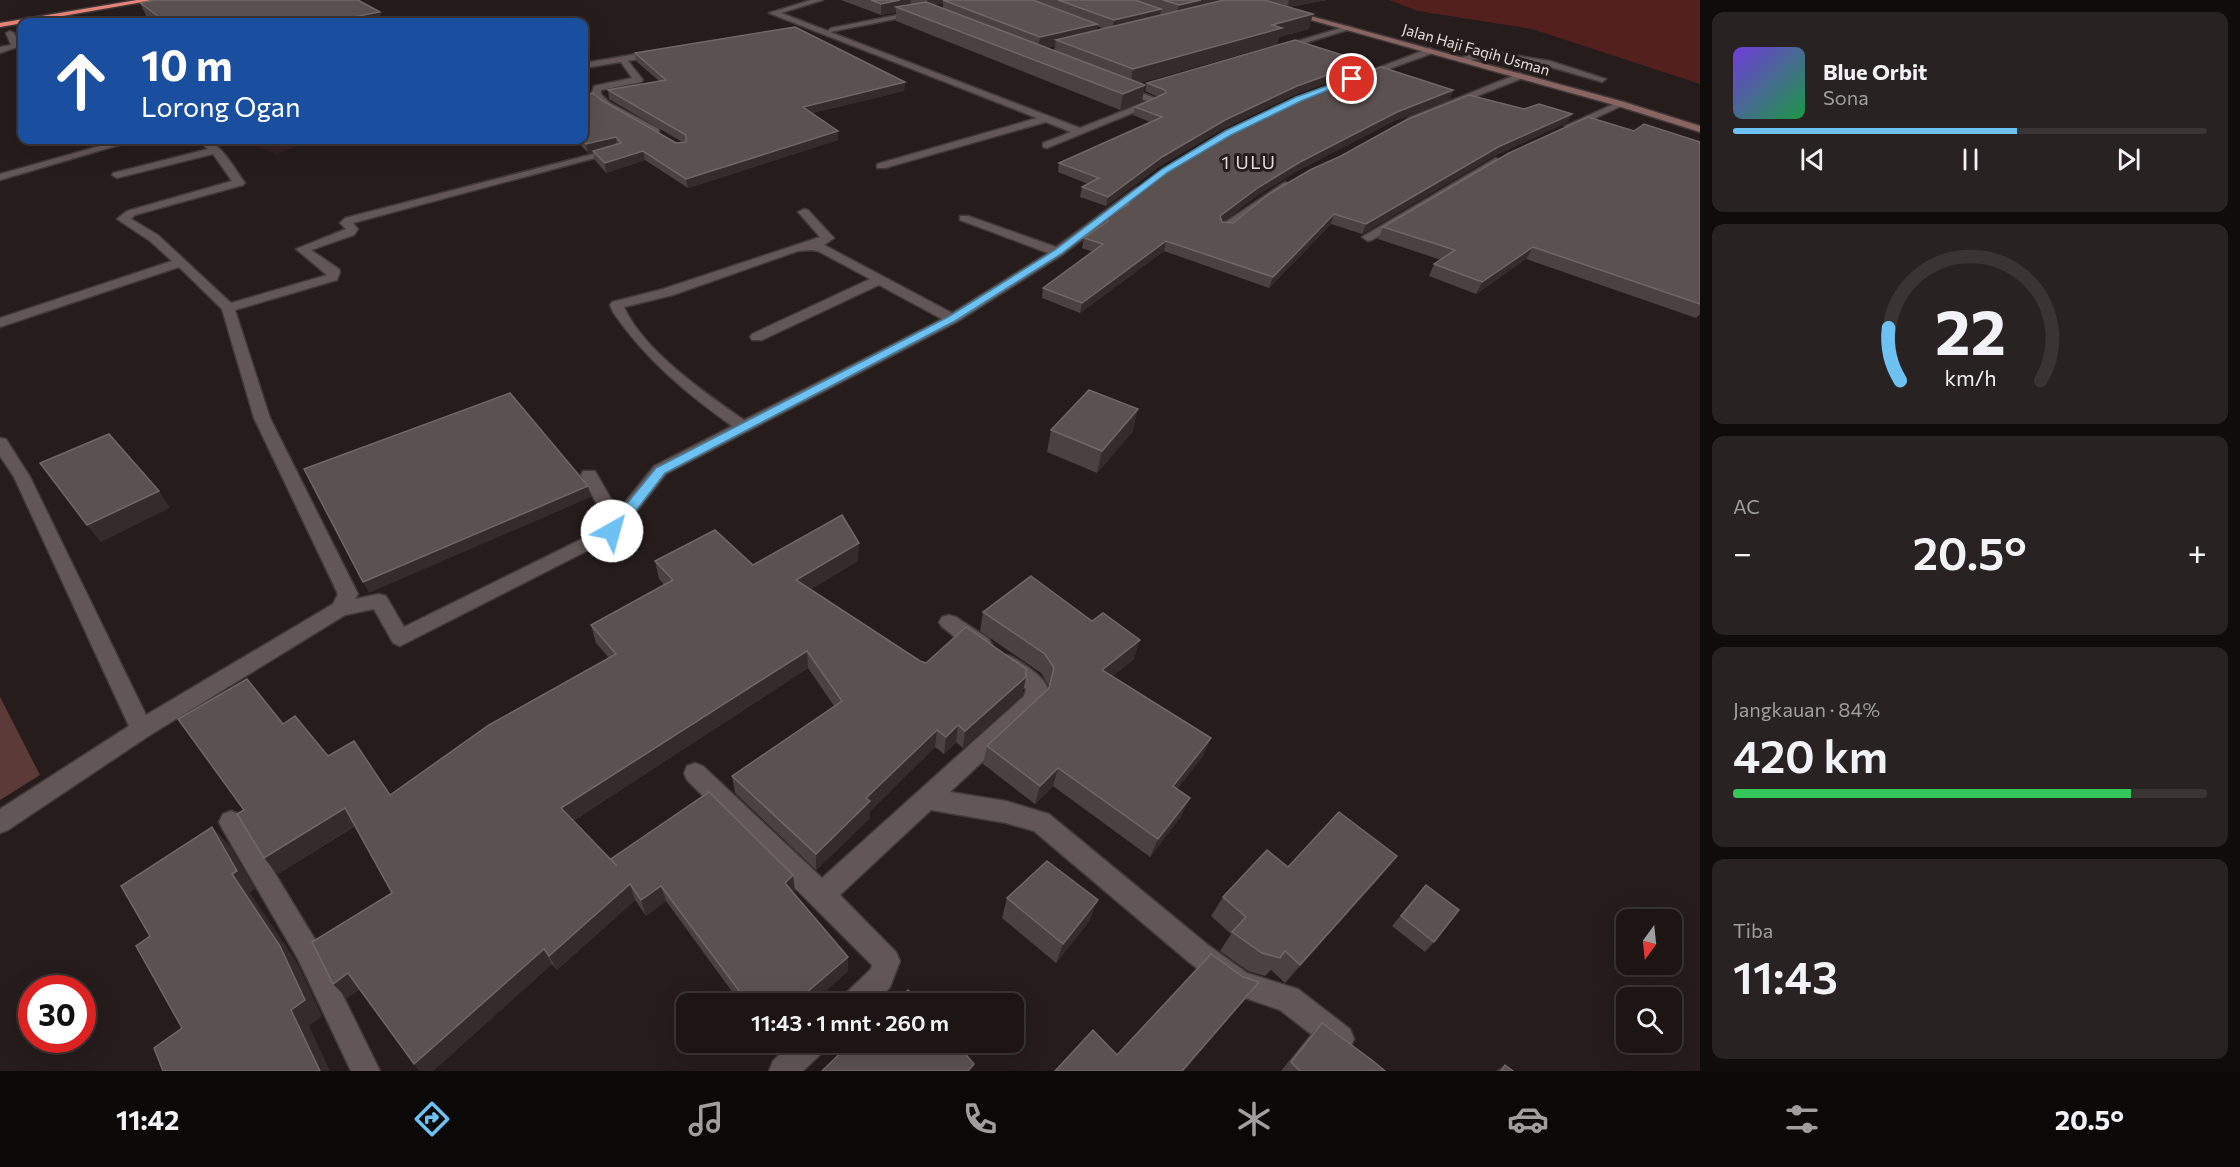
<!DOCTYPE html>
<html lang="id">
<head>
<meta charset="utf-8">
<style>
	:root { --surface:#1c1514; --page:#292222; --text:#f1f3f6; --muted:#a09fa0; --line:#3a3434; --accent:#6ec2f3 }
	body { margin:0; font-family:Commissioner,sans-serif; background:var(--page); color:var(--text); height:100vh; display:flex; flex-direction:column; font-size:22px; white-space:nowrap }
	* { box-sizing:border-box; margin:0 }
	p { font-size:20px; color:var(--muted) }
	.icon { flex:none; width:33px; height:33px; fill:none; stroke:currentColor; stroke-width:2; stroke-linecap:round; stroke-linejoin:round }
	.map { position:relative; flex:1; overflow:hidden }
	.sheet { display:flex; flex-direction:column; gap:12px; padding:12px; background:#0f0c0b; width:540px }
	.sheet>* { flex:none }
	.hud { position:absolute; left:18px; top:18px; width:570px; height:126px; border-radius:12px; box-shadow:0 6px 24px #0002,0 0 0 2px var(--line); background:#1a4fa0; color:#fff; overflow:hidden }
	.needle { width:39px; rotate:195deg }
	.tools { position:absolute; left:1616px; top:909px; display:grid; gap:12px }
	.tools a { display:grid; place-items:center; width:66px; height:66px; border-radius:12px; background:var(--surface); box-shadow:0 6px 24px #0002,0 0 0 2px var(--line); font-size:30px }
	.speed { position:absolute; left:18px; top:975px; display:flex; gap:12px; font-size:30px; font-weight:700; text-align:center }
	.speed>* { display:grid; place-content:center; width:78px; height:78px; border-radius:50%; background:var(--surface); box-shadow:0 6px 24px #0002,0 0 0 2px var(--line); line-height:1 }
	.speed .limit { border:9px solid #d22; background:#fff; color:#111 }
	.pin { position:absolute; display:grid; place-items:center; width:51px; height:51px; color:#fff; margin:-26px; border:3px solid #fff; border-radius:50%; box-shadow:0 2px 6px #0007 }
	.me { position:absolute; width:66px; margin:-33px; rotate:38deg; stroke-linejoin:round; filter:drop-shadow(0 0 4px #0008) }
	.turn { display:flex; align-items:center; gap:21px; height:126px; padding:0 24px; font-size:27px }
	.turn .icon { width:78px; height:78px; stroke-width:2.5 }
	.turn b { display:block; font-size:42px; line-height:51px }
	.big { font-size:45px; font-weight:600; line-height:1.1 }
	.sheet .widget { flex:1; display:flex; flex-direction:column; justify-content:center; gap:9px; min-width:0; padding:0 21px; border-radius:12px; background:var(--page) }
	.sheet .dial { align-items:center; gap:0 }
	.dial svg { height:156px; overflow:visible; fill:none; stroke:var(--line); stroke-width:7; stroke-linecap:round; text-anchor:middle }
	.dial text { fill:var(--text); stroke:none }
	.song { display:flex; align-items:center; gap:18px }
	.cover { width:72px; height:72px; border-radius:9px; background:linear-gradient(135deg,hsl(260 70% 55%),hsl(140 70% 35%)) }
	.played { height:6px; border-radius:3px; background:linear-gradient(90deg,var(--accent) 60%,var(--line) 60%) }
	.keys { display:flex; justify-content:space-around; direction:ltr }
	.heat { display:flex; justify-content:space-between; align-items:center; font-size:33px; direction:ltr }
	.charge { height:9px; border-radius:4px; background:linear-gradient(90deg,#34c759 84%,var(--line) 0) }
	.trip { position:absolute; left:676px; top:993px; width:348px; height:60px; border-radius:12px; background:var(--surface); box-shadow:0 6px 24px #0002,0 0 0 2px var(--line); font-weight:600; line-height:60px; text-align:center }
	.tab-bar { display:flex; height:96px; justify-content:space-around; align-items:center; background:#0b0808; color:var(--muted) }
	.tab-bar .icon { width:42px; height:42px }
	.tab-bar .active { color:var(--accent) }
	.tab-bar b { font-size:27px; color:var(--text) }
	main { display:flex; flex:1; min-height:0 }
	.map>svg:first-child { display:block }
	.built { fill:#322221 }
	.green { fill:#5c3a37 }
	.water { fill:#53201d }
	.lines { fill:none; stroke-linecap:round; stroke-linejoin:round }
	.lane-casing { stroke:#413939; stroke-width:3 }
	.street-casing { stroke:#413939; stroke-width:3 }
	.secondary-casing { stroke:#413939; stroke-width:3 }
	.highway-casing { stroke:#413939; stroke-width:3 }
	.lane { fill:#625756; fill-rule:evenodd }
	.street { fill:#625756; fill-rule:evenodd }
	.secondary { fill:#8a6461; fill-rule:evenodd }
	.highway { fill:#e8847a; fill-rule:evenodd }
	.wall { fill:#4a4140; fill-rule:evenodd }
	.shaded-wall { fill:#352b2a }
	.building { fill:#5b5150; stroke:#706766; stroke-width:1.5 }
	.route { fill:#6ec2f3; stroke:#487e9e; stroke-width:1.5 }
	.labels { text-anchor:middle; stroke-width:6; stroke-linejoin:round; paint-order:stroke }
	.far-street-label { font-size:15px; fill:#e2dbdb; stroke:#251c1b }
	.far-quarter-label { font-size:18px; letter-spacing:1.5px; fill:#e2dbdb; stroke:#251c1b }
</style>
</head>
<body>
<main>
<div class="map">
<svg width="1700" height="1071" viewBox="0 0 1700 1071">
	<rect width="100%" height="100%" fill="#251c1b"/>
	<path class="built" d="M238 140H312L277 154Z"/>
	<path class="green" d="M0 697 40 775 0 800Z"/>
	<path class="water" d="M1389 0H1700V84L1532 29 1418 11Z"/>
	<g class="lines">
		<defs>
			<g id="lane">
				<path d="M10 31 14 33 20 46 0 53V47L11 45 6 33Z"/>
				<path d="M1495 52 1550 61 1606 79 1602 82C1554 69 1510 50 1460 62L1456 59 1477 53Z"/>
			</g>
			<g id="street">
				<path d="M811 0H823L781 13 828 31 831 28 923 10V14H920L830 32 1080 128 1148 101 1126 93V89H1132L1162 101 1047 148 1043 147V143L1071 132 1046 122 885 168H877V164L1037 118 769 13Z"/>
				<path d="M81 18H84L87 22H79L77 20Z"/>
				<path d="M1347 26 1354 28 1282 50 1275 48Z"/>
				<path d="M1430 48 1434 51 1433 53 1364 78 1357 76Z"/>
				<path d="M660 50 664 53 663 55 628 61 643 80 641 82 601 90V94L610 103 659 129V133L655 134 604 107 591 95 594 86 632 78 621 62 584 68V63Z"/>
				<path d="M1520 73 1524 76 1523 78 1416 120 1408 118Z"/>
				<path d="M1618 102 1626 104 1574 128 1565 126Z"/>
				<path d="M121 140H136L0 180V174Z"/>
				<path d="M198 140C220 138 233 167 245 183L243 185 135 215 131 219 158 235 231 303 327 275 296 249 346 229 340 223 345 218 616 148 621 151 353 223 358 229 354 235 311 250 339 269 340 272 337 280 235 310 270 418 358 594 355 599 379 594 386 596 404 627 606 527 608 524 581 475 583 471H595L618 511 654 466 732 426C686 393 645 359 613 312L610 305 612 302 663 289 820 237 798 212 804 209 808 210 834 238 824 245 952 313 1048 253 960 220V216H968L1056 247 1136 188H1144L1146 190 1062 255 957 322 666 474 618 535 400 646 393 643 374 609 345 615 150 735 8 830 0 833V809L129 726 14 477 0 456V438L6 439 30 477 146 715 333 604 338 594 254 418 222 309 179 267 0 327V318L172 261 150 241 117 219 127 211 232 181 213 154 117 178 112 175 113 173 208 149ZM811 250 818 251 870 279 752 334 750 337 752 340H762L879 285 942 319 744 420C705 393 644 351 624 307L673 295 798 251Z"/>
				<path d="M1496 158 1501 161 1500 163 1372 240 1368 241 1362 237Z"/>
				<path d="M1285 182 1291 185 1289 187 1229 231H1221V225Z"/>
				<path d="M949 615 956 617 989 639 992 645 989 651C973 656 955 636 942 627L939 622 942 617Z"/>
				<path d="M1007 655C1016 658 1047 678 1047 688 1047 694 1044 701 1042 706L950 792 1006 801 1049 814 1208 945 1247 973 1298 989 1350 1029 1354 1039 1350 1049 1340 1053 1330 1049 1280 1010 1231 993 1190 963 1034 831 1006 823 931 810 840 895 896 952 900 961 890 987 875 1004H842L845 994 871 969 872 965 687 780 684 773 687 766 695 763 703 766 822 878 1024 696 1026 689 1000 669 997 663 1000 657Z"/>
				<path d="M231 811 239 814 316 941 380 1071H351L298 959 223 830 219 822 223 814Z"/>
				<path d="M792 1042H827L823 1052 803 1071H769L773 1061Z"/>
			</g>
			<path id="secondary" d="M1240 0H1252L1624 102 1700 126V132L1618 106Z"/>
			<path id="highway" d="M137 0H154L0 27V23Z"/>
		</defs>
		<use href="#lane" class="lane-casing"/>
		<use href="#street" class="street-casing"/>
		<use href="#secondary" class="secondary-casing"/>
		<use href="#highway" class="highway-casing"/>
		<use href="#lane" class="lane"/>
		<use href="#street" class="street"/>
		<use href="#secondary" class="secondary"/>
		<use href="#highway" class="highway"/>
	</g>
	<g class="wall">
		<path d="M841 0H1327L1289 7 1309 29 1279 37 1277 44 1139 83 1142 101 1120 110 896 21V12L881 15ZM943 3V8L934 5ZM1097 26 1104 29 1096 30ZM1055 46 1054 51 1046 48Z"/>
		<path d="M140 3 383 22H149Z"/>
		<path d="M635 53 905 82 904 91 812 113 838 140 688 188 645 160 606 173 595 160 593 152 588 153 576 140H584L601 100 676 143H684L609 99 608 90 659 81 636 61Z"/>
		<path d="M1362 70 1294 95 1223 129 1160 166 1106 206 1080 197 1082 187 1088 184 1058 172 1059 163 1150 122 1133 115 1135 107 1158 97 1145 91 1147 83Z"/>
		<path d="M1453 90 1450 99 1394 121 1297 171 1256 196 1223 222 1233 223 1568 122 1494 156 1362 234 1331 224 1269 288 1164 251 1080 313 1042 298 1043 288 1093 252 1082 248 1084 238 1103 224 1104 219 1122 208 1123 202Z"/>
		<path d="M1634 131 1700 142V314L1696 318 1526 259 1476 294 1429 276 1434 264 1441 260 1378 239 1383 227Z"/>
		<path d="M1051 430 1133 431 1097 473 1047 452Z"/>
		<path d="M655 561 753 565 858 561 811 589 920 661 926 663 1026 677 1022 695 963 748 956 742 944 754 935 747 870 811V818L816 870 735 793 732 776 834 706 808 668 573 821 612 862 611 859 795 891 793 892 848 957V971L811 1004H741L666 901 646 916 635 900 557 970 552 964 433 1071H420L414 1064 360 989 347 998 333 984 392 893 355 826 278 874 244 810 328 756 390 795 609 658 596 643 591 625 664 585 659 579Z"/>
		<path d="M983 612 1134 659 1112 676 1211 738 1202 757 1177 789 1182 815 1150 857 1053 786 1035 804 983 764 987 746 1049 688V686L1041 673 980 631Z"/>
		<path d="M1397 856 1381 876 1285 983 1271 970 1265 976 1248 971 1220 951 1231 934 1211 916 1223 897Z"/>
		<path d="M1426 885 1434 942 1425 952 1392 926Z"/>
		<path d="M1007 898 1090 920 1056 963 1002 918Z"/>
		<path d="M1322 1023 1385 1071H1281L1309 1036Z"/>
		<path d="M1505 1065 1513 1071H1496Z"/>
	</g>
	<g class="shaded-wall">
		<path d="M900 0H911V9L896 7V12L881 15V4Z"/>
		<path d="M927 0H968H943V3L927 6Z"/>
		<path d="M1201 0H1240L1176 17 1179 5Z"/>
		<path d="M1289 0H1327L1287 7Z"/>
		<path d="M1161 9 1159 21 1112 32 1114 20Z"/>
		<path d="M380 12 383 22H327Z"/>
		<path d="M1313 14 1309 29 1279 37 1277 44 1130 86 1133 69 1272 25Z"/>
		<path d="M1097 24 1095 36 1056 40 1055 46 1038 50 1040 37Z"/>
		<path d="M1364 62 1362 70 1294 95 1223 129 1160 166 1106 206 1108 197 1162 157 1225 120 1297 86Z"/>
		<path d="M905 82 904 91 803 115V107Z"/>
		<path d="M1145 85 1142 101 1120 110 1123 94Z"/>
		<path d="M1453 90 1450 99 1394 121 1297 171 1256 196 1218 226 1220 216 1259 187 1300 162 1397 112Z"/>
		<path d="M1572 114 1568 122 1494 156 1362 234 1366 224 1498 147Z"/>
		<path d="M838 131V140L688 188 686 179Z"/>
		<path d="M616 137 617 146 588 153 586 144Z"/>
		<path d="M643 151 645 160 606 173 605 163Z"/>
		<path d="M1334 214 1331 224 1269 288 1273 277Z"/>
		<path d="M1166 241 1164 251 1080 313 1082 303Z"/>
		<path d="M1533 247 1526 259 1476 294 1482 282Z"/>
		<path d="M1138 409 1133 431 1097 473 1102 451Z"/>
		<path d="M588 486 591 497 369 593 363 582Z"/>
		<path d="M159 491 170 508 101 542 87 525Z"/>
		<path d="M859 543 858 561 797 598 796 580Z"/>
		<path d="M1140 640 1134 659 1097 689 1102 670Z"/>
		<path d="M807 651 808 668 568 824 561 808Z"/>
		<path d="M1026 677 1022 695 963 748 965 731Z"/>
		<path d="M958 725 956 742 944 754 946 737Z"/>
		<path d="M937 730 935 747 870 811V818L816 870V854L866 798Z"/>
		<path d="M1211 738 1202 757 1165 804 1173 786Z"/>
		<path d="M1058 768 1053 786 1035 804 1040 786Z"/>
		<path d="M1190 798 1182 815 1150 857 1158 839Z"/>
		<path d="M345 808 357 824 278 874 264 858Z"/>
		<path d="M212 827 230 846 255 889 250 893 298 964 322 1016 309 1026 330 1071H320L291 1010Z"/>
		<path d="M1397 856 1381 876 1285 983 1300 965Z"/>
		<path d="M793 875 795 891 787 898 785 883Z"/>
		<path d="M630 884 635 900 557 970 549 956Z"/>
		<path d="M661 886 666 901 646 916 641 900Z"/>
		<path d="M1098 900 1090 920 1056 963 1063 944Z"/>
		<path d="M544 949 552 964 433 1071H420L414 1064Z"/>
		<path d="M848 957V971L811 1004H793Z"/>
		<path d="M348 973 362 987 347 998 333 984Z"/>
		<path d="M1259 982 1245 1000 1184 1071H1182Z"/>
	</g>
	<g class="building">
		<path d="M154 0H358L380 12 327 22H166L140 3Z"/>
		<path d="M871 0H900L881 4Z"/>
		<path d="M943 0H1033L1097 24 1040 37Z"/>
		<path d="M1058 0H1135L1161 9 1114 20Z"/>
		<path d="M1163 0H1201L1179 5Z"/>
		<path d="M1224 0H1264L1313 14 1272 25 1282 28 1133 69 1056 40Z"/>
		<path d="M926 2 1145 85 1123 94 896 7Z"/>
		<path d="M795 27 905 82 803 107 838 131 686 179 643 151 605 163 593 151 621 143 616 137 586 144 583 140H584V95L593 93 601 100 676 143 686 142V135L608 90 666 80 635 53Z"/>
		<path d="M1295 40 1364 62 1297 86 1225 120 1162 157 1108 197 1082 187 1099 178 1059 163 1162 117 1135 107 1166 93 1165 90 1147 83Z"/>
		<path d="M1381 67 1453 90 1397 112 1300 162 1259 187 1220 216 1222 222 1233 223 1269 194 1310 170 1341 156 1406 120 1469 95 1524 109 1539 104 1572 114 1498 147 1366 224 1334 214 1273 277 1166 241 1082 303 1043 288 1103 244 1084 238 1108 221 1104 219 1129 204 1123 202 1173 164 1236 128 1305 94Z"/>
		<path d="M1588 117 1634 131 1644 124 1700 142V304L1533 247 1482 282 1434 264 1455 250 1383 227 1509 153Z"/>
		<path d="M1089 390 1138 409 1102 451 1051 430Z"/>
		<path d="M510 393 588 486 363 582 304 469Z"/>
		<path d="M109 434 159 491 87 525 40 463Z"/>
		<path d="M842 515 859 543 796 580 920 661 926 663 966 627 1026 669V677L965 731 958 725 946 737 937 730 866 798 870 801 816 854 732 776 842 701 807 651 561 808 617 866 611 859 709 792 793 875 785 883 848 957 793 1004H749L661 886 641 900 630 884 549 956 544 949 414 1064 348 973 333 984 312 942 392 893 345 808 264 858 237 814 244 810 178 719 247 679 283 724 295 716 328 756 354 741 390 795 489 725 616 654 591 625 673 580 655 561 715 530 753 565Z"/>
		<path d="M1031 576 1092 621 1103 613 1140 640 1102 670 1211 738 1173 786 1190 798 1158 839 1058 768 1040 786 987 746 1049 688 1054 668 1045 654 983 612Z"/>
		<path d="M1339 812 1397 856 1300 965 1285 951 1280 958 1262 953 1232 932 1246 917 1223 897 1267 850 1288 867Z"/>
		<path d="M212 827 237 871 232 874 280 946 305 1000 291 1010 320 1071H163L154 1048 182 1028 136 946 150 936 121 886Z"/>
		<path d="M1047 861 1098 900 1063 944 1007 898Z"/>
		<path d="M1426 885 1459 910 1434 942 1401 916Z"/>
		<path d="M1211 954 1243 977 1259 982 1182 1071H1055L1093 1030 1117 1055Z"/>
		<path d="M908 990 920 1004H894Z"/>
		<path d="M1322 1023 1373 1061 1385 1071H1300L1291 1062Z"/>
		<path d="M852 1042H955L974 1064 968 1071H822Z"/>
		<path d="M1505 1065 1513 1071H1501Z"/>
	</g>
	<path class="route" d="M1349 78 1355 79 1301 101 1231 135 1168 172 1061 254 955 321 665 473 617 535H607L605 531 607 528 656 468 948 317 1055 250 1162 169 1225 131 1296 97Z"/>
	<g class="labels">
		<g class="far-street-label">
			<text transform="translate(1476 50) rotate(16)" y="5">Jalan Haji Faqih Usman</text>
		</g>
		<g class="far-quarter-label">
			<text x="1249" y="169">1 ULU</text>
		</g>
	</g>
</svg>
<div class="tools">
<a><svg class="needle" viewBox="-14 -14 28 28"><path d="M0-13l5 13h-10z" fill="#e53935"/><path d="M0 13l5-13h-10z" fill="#a09fa0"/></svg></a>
<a><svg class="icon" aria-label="search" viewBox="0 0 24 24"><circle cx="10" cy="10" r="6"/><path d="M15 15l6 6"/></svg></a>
</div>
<div class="speed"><div class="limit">30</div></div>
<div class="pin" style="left:1352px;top:79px;background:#d93025"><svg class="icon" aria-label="arrive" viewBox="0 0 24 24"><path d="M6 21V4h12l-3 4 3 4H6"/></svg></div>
<svg class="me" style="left:612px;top:531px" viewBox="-20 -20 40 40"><circle r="19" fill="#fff"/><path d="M0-13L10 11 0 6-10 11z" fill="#6ec2f3"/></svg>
<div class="trip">11:43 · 1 mnt · 260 m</div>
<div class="hud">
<div class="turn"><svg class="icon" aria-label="ahead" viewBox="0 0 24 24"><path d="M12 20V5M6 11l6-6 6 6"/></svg><div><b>10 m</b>Lorong Ogan</div></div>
</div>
</div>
<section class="sheet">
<div class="widget">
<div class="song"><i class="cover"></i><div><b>Blue Orbit</b><p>Sona</p></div></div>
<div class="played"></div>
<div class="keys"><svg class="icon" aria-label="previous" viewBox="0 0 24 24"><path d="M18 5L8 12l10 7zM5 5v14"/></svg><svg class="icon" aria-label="pause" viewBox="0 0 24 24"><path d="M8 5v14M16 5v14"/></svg><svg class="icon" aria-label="next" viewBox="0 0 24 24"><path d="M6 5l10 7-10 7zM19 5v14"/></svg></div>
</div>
<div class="widget dial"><svg viewBox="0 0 100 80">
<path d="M14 69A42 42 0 1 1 86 69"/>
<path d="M14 69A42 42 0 0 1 8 42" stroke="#6ec2f3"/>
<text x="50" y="56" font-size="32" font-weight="700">22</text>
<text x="50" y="72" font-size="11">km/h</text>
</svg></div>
<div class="widget"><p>AC</p>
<div class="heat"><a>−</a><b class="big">20.5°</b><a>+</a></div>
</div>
<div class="widget"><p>Jangkauan · 84%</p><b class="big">420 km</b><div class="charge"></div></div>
<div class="widget"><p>Tiba</p><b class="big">11:43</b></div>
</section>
</main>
<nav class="tab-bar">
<b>11:42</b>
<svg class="icon active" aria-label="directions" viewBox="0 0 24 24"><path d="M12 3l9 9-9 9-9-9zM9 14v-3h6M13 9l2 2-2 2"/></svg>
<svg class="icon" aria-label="music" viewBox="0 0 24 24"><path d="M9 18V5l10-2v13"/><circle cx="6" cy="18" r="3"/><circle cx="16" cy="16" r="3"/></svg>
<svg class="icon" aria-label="phone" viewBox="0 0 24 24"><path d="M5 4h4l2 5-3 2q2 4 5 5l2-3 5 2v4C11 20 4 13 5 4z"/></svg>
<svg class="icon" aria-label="climate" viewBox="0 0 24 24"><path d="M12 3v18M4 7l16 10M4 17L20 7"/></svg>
<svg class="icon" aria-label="car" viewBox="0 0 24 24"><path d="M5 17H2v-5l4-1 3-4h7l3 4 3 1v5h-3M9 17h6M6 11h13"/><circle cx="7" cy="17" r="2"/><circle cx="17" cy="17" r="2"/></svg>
<svg class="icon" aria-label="filters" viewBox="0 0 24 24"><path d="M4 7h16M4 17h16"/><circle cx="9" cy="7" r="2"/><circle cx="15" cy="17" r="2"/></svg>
<b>20.5°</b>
</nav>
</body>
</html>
